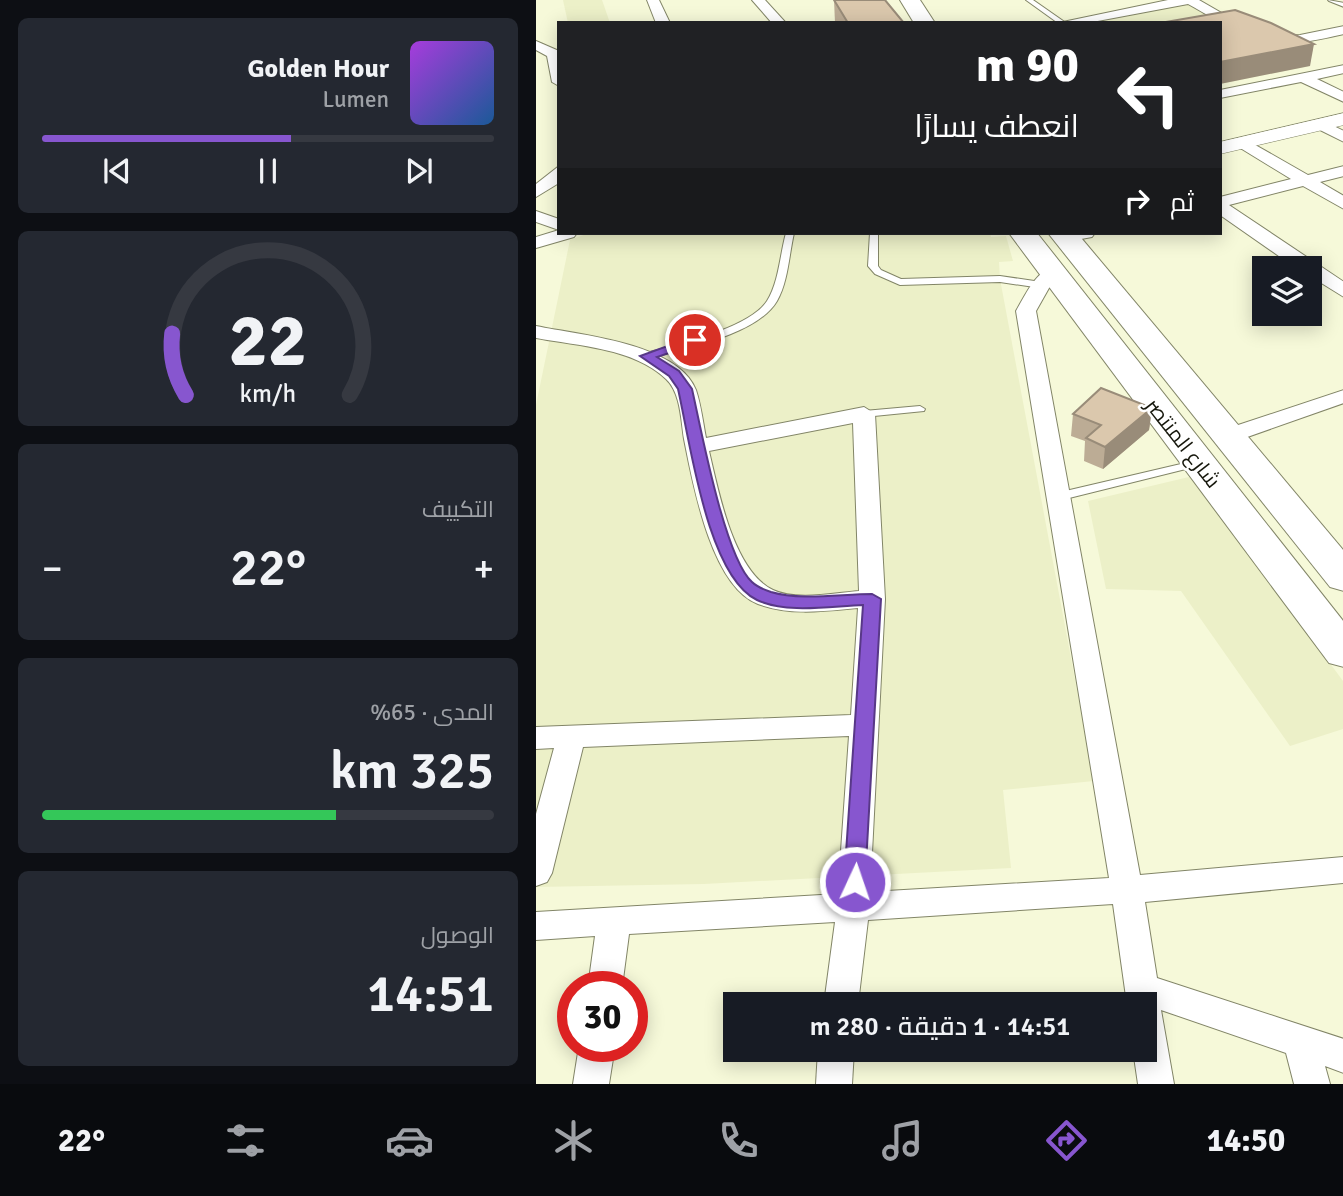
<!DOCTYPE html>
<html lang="ar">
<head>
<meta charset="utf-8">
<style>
	:root { --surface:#171b24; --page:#242831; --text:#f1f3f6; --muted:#9ea1a6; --line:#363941; --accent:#8756cf }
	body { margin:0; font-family:Signika,Cairo,sans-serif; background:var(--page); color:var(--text); direction:rtl; height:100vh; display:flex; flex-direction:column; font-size:26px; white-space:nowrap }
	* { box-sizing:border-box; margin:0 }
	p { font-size:23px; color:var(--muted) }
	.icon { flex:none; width:38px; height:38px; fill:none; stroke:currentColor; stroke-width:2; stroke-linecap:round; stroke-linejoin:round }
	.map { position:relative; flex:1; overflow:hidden; direction:ltr }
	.drawer { display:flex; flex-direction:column; gap:18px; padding:18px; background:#0d0f14; width:536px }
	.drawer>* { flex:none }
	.banner { position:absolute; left:21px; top:21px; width:665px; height:214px; border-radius:0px; box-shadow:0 4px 18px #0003; direction:rtl; background:#202124; color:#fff; overflow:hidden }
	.buttons { position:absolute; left:716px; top:256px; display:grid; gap:14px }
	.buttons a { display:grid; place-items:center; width:70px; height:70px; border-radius:0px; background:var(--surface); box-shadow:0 4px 18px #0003; font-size:35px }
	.speed { position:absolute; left:21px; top:971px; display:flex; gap:14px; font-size:35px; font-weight:700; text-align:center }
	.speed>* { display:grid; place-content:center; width:91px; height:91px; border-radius:50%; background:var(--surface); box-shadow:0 4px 18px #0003; line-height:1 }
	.speed .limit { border:10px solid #d22; background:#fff; color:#111 }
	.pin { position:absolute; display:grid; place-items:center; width:60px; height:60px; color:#fff; margin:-30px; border:4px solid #fff; border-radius:50%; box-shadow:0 2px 7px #0007 }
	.me { position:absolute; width:77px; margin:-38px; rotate:3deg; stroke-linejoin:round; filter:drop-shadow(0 0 5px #0008) }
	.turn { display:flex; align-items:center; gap:24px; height:147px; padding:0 28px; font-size:32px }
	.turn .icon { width:91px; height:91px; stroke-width:2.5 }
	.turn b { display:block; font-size:49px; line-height:60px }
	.then { display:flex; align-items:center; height:66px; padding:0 28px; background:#0003; gap:14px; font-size:26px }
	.big { font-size:52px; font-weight:600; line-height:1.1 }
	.drawer .tile { flex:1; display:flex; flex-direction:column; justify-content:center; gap:10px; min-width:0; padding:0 24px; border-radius:10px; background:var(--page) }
	.drawer .dial { align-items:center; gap:0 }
	.dial svg { height:182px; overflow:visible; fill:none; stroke:var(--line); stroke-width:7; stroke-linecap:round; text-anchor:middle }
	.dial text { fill:var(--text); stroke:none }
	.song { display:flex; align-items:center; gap:21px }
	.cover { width:84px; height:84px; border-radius:10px; background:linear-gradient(135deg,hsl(280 70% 55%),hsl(210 70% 35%)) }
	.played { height:7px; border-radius:4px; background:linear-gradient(90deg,var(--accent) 55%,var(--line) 55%) }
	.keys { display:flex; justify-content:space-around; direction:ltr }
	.heat { display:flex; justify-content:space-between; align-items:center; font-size:38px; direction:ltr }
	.charge { height:10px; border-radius:5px; background:linear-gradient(90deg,#34c759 65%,var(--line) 0) }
	.trip { position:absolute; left:187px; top:992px; width:434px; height:70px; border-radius:0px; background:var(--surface); box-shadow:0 4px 18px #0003; font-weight:600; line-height:70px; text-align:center; direction:rtl }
	.dock { display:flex; height:112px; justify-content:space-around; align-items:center; background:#090b0e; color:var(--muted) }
	.dock .icon { width:49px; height:49px }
	.dock .active { color:var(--accent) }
	.dock b { font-size:32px; color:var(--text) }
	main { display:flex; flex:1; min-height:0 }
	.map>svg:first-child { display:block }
	.built { fill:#ecf0c8 }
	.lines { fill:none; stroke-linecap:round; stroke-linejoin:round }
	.service-casing { stroke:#828567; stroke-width:2 }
	.minor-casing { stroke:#828567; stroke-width:2 }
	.tertiary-casing { stroke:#828567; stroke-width:1 }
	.primary-casing { stroke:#828567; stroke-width:2 }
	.service { fill:#fff; fill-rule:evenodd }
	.minor { fill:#fff; fill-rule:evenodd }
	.tertiary { fill:#fff; fill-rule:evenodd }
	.primary { fill:#fff; fill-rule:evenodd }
	.wall { fill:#bcac95 }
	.shaded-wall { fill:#998c79 }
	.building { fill:#dbc8ad; stroke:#998c79; stroke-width:2 }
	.route { fill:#8756cf; stroke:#583887; stroke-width:2 }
	.labels { text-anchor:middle; stroke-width:5; stroke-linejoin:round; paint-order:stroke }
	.street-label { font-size:21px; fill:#15160b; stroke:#fff }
</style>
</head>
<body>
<main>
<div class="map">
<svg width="808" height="1084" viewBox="0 0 808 1084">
	<rect width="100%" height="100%" fill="#f6f9d9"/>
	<g class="built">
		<path d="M27 0H66L74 23H32Z"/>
		<path d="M652 3 774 66 684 84V23H540Z"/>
		<path d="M53 233H454L455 237 470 236 477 261 463 262 464 279 558 781 467 790 475 868 168 884 0 887V405L34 240Z"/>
		<path d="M657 476 807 681V729L754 746 645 591 570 589 552 501Z"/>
	</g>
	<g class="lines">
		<defs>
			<g id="service">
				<path d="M490 0H497L530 23H522Z"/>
				<path d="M792 0 808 3V7L793 1Z"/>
				<path d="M250 233H258C253 255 252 282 241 301 221 335 149 348 114 358H106V354C138 345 213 329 231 301 243 282 244 254 250 233Z"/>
				<path d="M334 233H342V266L345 270 365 279 464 276 505 282 510 285 505 288 464 282 364 285 339 274 332 266Z"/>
				<path d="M384 406 389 409 388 411 328 417 323 414 328 411Z"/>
				<path d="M662 460 666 461 668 463 666 465 521 501 515 497 521 493Z"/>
			</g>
			<g id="minor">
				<path d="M111 0H123L134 23H120Z"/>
				<path d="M216 0H229L250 23H236Z"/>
				<path d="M632 0H663L710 27 738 36 764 35 808 26V34C727 53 720 42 652 4L551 23H522Z"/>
				<path d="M0 41 23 51V86L16 82 11 56 0 50Z"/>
				<path d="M808 65V73L781 79 808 92V102L765 82 684 98V90Z"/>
				<path d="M785 120 808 131V142L780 128V122Z"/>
				<path d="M707 138 772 175 808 166V176L784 182 808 196V209L767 186 693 205 808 282V297L774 276V268H760L684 215V197L755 179 701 146V140Z"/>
				<path d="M23 166V183L0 197V184Z"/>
				<path d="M0 211 23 219V233H41L38 237 0 248V237L23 230 0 222Z"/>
				<path d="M525 233H559L556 237 529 242 520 237Z"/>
				<path d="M517 267 526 273 513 288 500 311 604 875 808 857V883L609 902 621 978 808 1039V1073L789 1066 794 1084H758L750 1053 625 1010 638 1084H602L597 1050H609V1004H591L577 904 332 920 322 1004H288L299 922 93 934 86 987H52L59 936 0 940V912L302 894 313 736 47 747 16 873 11 882 0 886V814L18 748 0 749V727L315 715 322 608C290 611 254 616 222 604 175 586 157 484 148 439 145 421 145 393 130 379 98 348 42 346 0 338V326C43 335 142 343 160 390 165 405 167 422 170 438L328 407 339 414 349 599 334 892 573 878 480 311C489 296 499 272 517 267ZM317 423 323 591C298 593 260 601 237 590 197 571 182 489 173 451Z"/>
				<path d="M808 390V403L700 441 692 443 681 436 684 431Z"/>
				<path d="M43 1046H79L73 1084H37Z"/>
				<path d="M282 1050H318L316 1084H280Z"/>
			</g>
			<path id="tertiary" d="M808 113V125L684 154V142Z"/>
			<g id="primary">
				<path d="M364 0H384L399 23H378Z"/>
				<path d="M473 233H501L808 622V667L793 663Z"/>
				<path d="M512 233H541L808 551V591L794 587Z"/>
			</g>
		</defs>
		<use href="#service" class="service-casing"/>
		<use href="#minor" class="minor-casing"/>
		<use href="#tertiary" class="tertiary-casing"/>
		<use href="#primary" class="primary-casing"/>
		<use href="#service" class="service"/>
		<use href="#minor" class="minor"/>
		<use href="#tertiary" class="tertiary"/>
		<use href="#primary" class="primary"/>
	</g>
	<g class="wall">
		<path d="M298 0 368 23H299Z"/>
		<path d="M616 408 613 430 567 469 548 461 549 441 535 436 537 414Z"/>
	</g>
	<g class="shaded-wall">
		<path d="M778 44 774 66 684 84V62Z"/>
		<path d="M616 408 613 430 567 469 569 447Z"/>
	</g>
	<g class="building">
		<path d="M298 0H349L368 23H312Z"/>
		<path d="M699 10 735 23 778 44 684 62V23H624Z"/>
		<path d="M565 388 616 408 569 447 550 438 565 425 537 414Z"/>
	</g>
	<path class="route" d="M159 336 165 340 163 343 121 357 143 371 156 389C165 429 189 558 216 582 220 586 229 590 235 592 265 601 305 594 336 594L345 599 329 882 326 888 319 891 311 888 308 882 327 605C295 606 251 614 221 600 171 576 154 441 142 389L133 376 104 356Z"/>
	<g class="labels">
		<g class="street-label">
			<text transform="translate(647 443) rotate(52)" y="7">شارع المنتصر</text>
		</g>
	</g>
</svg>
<div class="buttons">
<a><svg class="icon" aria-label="layers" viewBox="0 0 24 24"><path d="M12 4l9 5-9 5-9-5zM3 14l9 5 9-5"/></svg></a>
</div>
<div class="speed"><div class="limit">30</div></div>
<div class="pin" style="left:159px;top:340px;background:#d93025"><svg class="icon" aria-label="arrive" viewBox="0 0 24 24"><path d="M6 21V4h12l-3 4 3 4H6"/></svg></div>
<svg class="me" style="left:319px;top:882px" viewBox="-20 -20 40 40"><circle r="17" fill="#8756cf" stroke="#fff" stroke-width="3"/><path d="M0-11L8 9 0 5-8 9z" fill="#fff"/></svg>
<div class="trip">14:51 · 1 دقيقة · 280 m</div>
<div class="banner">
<div class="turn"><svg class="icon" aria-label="left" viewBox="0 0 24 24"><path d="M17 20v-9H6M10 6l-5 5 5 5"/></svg><div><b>90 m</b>انعطف يسارًا</div></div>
<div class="then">ثم<svg class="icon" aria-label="right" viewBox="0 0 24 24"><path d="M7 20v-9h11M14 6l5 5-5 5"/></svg></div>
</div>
</div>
<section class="drawer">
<div class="tile">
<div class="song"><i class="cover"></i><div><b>Golden Hour</b><p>Lumen</p></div></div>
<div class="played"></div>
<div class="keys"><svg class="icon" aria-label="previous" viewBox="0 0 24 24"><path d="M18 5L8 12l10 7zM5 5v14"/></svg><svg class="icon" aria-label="pause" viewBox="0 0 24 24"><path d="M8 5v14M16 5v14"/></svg><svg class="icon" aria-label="next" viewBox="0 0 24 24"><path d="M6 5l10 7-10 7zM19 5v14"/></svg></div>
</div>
<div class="tile dial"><svg viewBox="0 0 100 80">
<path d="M14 69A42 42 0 1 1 86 69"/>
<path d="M14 69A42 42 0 0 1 8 42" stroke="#8756cf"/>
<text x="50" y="56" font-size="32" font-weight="700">22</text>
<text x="50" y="72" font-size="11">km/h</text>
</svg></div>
<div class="tile"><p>التكييف</p>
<div class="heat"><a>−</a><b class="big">22°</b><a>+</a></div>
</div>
<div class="tile"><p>المدى · 65%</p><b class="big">325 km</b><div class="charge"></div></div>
<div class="tile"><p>الوصول</p><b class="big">14:51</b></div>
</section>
</main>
<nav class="dock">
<b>14:50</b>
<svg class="icon active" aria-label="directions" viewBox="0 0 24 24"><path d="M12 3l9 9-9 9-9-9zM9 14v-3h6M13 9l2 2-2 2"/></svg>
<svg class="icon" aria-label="music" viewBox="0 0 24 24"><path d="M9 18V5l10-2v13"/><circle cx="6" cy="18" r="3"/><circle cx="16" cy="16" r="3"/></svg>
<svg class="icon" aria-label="phone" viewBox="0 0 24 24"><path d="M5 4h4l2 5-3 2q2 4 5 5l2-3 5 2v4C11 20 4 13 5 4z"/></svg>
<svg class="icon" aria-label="climate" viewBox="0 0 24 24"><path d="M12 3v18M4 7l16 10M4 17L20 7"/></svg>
<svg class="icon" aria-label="car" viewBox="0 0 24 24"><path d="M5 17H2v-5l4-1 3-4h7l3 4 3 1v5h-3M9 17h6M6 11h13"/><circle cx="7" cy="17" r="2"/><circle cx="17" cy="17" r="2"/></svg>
<svg class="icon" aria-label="filters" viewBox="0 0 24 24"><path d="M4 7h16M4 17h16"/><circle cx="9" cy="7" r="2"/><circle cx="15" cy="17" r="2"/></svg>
<b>22°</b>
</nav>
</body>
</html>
